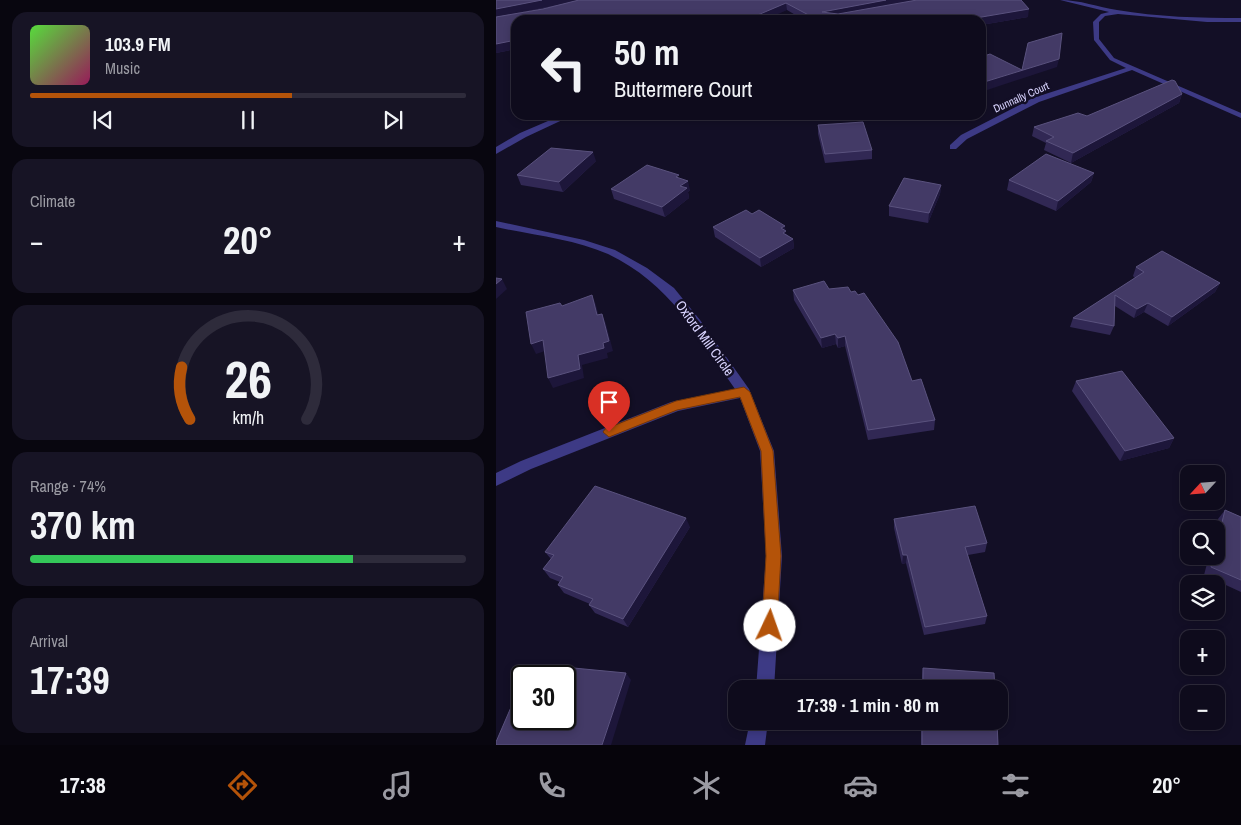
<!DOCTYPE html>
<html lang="en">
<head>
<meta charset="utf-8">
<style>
	:root { --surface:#0e0b1c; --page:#171425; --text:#f1f3f6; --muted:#9b9ba3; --line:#2e2b3b; --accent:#b45309 }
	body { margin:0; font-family:"Archivo Narrow",sans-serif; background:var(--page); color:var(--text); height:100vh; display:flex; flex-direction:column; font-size:19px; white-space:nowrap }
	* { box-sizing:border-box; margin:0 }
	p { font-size:16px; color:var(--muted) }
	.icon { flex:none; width:28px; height:28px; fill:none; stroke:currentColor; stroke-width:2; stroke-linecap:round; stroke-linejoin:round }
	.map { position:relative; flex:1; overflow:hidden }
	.panel { display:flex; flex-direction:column; gap:12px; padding:12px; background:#08060f; width:496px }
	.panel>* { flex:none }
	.guide { position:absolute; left:15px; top:15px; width:475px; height:105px; border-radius:15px; box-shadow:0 2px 8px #0003,0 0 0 1px var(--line); background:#0e0b1c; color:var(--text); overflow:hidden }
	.needle { width:32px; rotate:244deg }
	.fabs { position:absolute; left:684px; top:465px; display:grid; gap:10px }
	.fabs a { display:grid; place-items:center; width:45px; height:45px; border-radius:10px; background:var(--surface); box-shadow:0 2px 8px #0003,0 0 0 1px var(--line); font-size:25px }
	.speed { position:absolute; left:15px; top:665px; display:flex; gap:10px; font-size:25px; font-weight:700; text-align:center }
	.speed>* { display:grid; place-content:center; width:65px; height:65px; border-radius:50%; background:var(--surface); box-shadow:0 2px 8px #0003,0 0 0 1px var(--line); line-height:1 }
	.speed .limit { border:2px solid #111; border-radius:8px; background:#fff; color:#111 }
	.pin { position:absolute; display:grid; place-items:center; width:42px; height:42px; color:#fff; margin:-51px -21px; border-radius:50% 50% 50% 0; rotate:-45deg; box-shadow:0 0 5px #0007 }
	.pin .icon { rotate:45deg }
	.me { position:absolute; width:55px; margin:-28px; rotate:3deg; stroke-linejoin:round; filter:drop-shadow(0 0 4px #0008) }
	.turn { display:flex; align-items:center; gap:18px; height:105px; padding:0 20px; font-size:22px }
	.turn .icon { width:65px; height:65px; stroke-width:2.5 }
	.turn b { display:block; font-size:35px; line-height:42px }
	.big { font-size:38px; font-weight:700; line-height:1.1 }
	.panel .card { flex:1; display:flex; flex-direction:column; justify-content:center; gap:8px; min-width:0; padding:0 18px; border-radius:15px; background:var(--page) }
	.panel .dial { align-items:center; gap:0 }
	.dial svg { height:130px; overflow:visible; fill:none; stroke:var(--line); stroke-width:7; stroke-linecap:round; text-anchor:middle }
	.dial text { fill:var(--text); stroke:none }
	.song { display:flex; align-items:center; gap:15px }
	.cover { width:60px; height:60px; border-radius:8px; background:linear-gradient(135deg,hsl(110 70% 55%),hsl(330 70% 35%)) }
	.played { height:5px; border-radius:2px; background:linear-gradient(90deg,var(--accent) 60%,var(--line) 60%) }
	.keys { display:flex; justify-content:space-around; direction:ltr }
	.heat { display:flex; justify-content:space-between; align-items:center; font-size:28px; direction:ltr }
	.charge { height:8px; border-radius:4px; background:linear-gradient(90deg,#34c759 74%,var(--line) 0) }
	.trip { position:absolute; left:232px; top:680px; width:280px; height:50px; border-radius:15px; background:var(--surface); box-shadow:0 2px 8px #0003,0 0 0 1px var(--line); font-weight:700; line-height:50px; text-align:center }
	.dock { display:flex; height:80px; justify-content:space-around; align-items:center; background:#06040b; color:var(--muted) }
	.dock .icon { width:35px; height:35px }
	.dock .selected { color:var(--accent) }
	.dock b { font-size:22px; color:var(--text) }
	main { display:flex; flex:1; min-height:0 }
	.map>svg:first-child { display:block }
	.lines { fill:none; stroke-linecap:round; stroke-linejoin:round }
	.street { fill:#3d3a85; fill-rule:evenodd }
	.wall { fill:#312854; fill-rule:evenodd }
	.shaded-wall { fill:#1d163a }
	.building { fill:#433a66; stroke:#5a527e }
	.route { fill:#b45309; stroke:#753606 }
	.labels { text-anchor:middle; stroke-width:5; stroke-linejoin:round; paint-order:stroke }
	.far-street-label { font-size:11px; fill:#d9d4ff; stroke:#130f26 }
	.street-label { font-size:14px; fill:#d9d4ff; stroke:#130f26 }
</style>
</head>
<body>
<main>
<section class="panel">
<div class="card">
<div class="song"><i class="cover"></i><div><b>103.9 FM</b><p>Music</p></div></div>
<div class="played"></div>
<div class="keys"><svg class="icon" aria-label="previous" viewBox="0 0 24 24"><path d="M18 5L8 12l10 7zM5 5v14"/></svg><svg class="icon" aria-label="pause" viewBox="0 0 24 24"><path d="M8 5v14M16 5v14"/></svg><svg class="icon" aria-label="next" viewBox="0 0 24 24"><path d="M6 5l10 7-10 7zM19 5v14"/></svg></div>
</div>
<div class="card"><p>Climate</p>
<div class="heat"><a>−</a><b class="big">20°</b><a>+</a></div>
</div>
<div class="card dial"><svg viewBox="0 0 100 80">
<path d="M14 69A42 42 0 1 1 86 69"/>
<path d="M14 69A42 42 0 0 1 9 37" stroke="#b45309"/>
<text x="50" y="56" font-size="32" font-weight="700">26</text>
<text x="50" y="72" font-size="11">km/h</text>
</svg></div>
<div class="card"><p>Range · 74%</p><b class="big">370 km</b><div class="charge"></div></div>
<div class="card"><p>Arrival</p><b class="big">17:39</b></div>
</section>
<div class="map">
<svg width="745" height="745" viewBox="0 0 745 745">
	<rect width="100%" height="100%" fill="#130f26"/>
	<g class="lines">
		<g class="street">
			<path d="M564 0C584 0 602 7 621 10 661 17 704 18 745 18V22H711L622 14 609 16 603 22V39L618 58 745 113V118L636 70 543 102 471 139 460 149H454V145L465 135 537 98 630 68 614 60 598 40 597 22 605 14 613 12Z"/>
			<path d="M66 115H77L30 137 0 154V147L24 133Z"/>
			<path d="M0 221 88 240 119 250 151 268 178 288 204 320 253 389 278 451 286 556 278 689H260L270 556 264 451 244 398 182 411 35 469 0 486V473L25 461 175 402 239 389C202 335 173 283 112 254 78 239 36 235 0 227Z"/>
			<path d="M254 721H272L269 745H249Z"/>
		</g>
	</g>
	<g class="wall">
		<path d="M0 0H525L532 17 485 25V20H308L291 10 20 20V49L0 53ZM69 4 47 9 12 15Z"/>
		<path d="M686 94 683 103 575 163 548 150 550 143 536 136 538 127 591 116Z"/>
		<path d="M405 115H421L412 119Z"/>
		<path d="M322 125 376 150V159L329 163 322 134Z"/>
		<path d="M100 161 67 192 25 185 21 175Z"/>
		<path d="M598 173 595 182 560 211 511 190 513 180Z"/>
		<path d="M183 178 194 190 192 192 193 198 169 217 118 199 115 189Z"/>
		<path d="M445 185 444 194 432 223 393 216V206Z"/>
		<path d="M217 227 290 234 297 239 298 248 265 267 219 237Z"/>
		<path d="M640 267 724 283 719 292 672 326 648 312 638 318 619 306 618 326 614 335 574 327 577 318 639 278 637 276Z"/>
		<path d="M333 289 416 381 439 420 438 430 372 440 349 346 342 348 340 344 326 348 298 300 297 290Z"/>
		<path d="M580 381 678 438 673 448 624 461 576 391Z"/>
		<path d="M729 510 745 517V592L708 575 713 556H720V529L722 519Z"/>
		<path d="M398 519 491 543 489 552 472 555 491 616 489 624 428 635 410 563 406 564 398 528Z"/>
		<path d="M194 527 132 627 99 613 93 605 94 604 68 593 62 585 64 582 54 578 47 569 55 559 49 552Z"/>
		<path d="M427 668 499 689H426V676Z"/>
		<path d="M425 721H501L502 745H425Z"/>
	</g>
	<g class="shaded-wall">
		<path d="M46 0H87L0 17V9Z"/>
		<path d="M390 0H428L327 20 326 12Z"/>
		<path d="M290 3 291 10 269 20H250Z"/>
		<path d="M533 9 532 17 485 25V20H468Z"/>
		<path d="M20 40V49L0 53V44Z"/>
		<path d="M563 59 561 67 485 92 486 83Z"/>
		<path d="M686 94 683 103 575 163 577 153Z"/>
		<path d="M412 115H421L412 119Z"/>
		<path d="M97 152 100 161 67 192 63 182Z"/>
		<path d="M598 173 595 182 560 211 562 201Z"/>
		<path d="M192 181 194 190 192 192 193 198 169 217 166 207 184 186Z"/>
		<path d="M445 185 444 194 432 223 433 213Z"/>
		<path d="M289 226 290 236 285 228Z"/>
		<path d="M297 239 298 248 265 267 264 258Z"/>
		<path d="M6 279 11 289 0 299V284Z"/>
		<path d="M724 283 719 292 672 326 676 317Z"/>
		<path d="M96 295 100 305 105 325 101 315Z"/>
		<path d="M652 303 648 312 638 318 641 309Z"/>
		<path d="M106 314 110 324 117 351 111 353 112 358 86 365 88 378 57 388 52 378 82 355 107 343Z"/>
		<path d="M339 334 340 344 326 348 325 338Z"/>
		<path d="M349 336V346L342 348V338Z"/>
		<path d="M47 340 52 350 40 354 35 344Z"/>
		<path d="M678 438 673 448 624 461 629 451Z"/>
		<path d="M190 518 194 527 132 627 127 619Z"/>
		<path d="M407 555H411L410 563 406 564Z"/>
		<path d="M130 673 135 680 115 745H106Z"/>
	</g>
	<g class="building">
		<path d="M0 0H46L0 9Z"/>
		<path d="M83 0H390L326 12 342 14 421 0H525L533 9 468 20H322L290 3 250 20H20V40L0 44V17L47 9Z"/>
		<path d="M566 33 563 59 485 83V57L494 54 526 70 532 43Z"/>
		<path d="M676 80 679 81 686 94 577 153 550 141 558 137 538 127 582 113 591 116Z"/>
		<path d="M367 122 376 150 329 154 322 125Z"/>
		<path d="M55 148 97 152 63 182 21 175Z"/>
		<path d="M550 154 598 173 562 201 513 180Z"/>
		<path d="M151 165 183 175 180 177 192 181 184 186 191 188 166 207 115 189Z"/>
		<path d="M408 178 445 185 433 213 393 206Z"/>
		<path d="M250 210 256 214 263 210 289 226 285 228 290 231 287 233 297 239 264 258 217 227Z"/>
		<path d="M666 251 724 283 676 317 652 303 641 309 619 295 618 326 577 318 648 272 640 267Z"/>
		<path d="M0 278 6 279 0 284Z"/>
		<path d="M328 281 333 289 352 287 355 292 359 291 362 295 368 293 402 342 416 381 425 379 439 420 372 430 349 336 342 338 339 334 325 338 297 290Z"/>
		<path d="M96 295 101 315 106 314 113 341 107 343 108 348 82 355 84 369 52 378 47 340 35 344 30 312 64 303 66 306Z"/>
		<path d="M626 371 678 438 629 451 580 381Z"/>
		<path d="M99 486 190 518 127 619 93 605 97 599 62 585 67 577 47 569 58 555 49 552Z"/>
		<path d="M479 506 491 543 469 547 491 616 429 627 411 555H407L398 519Z"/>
		<path d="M729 510 745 517V580L715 567 718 556H720V547Z"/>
		<path d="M46 665 130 673 106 745H0V742L19 698 26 699V719H69V676H42Z"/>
		<path d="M427 668 498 673 499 689H427Z"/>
		<path d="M426 721H501L502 745H426Z"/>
	</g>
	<path class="route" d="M248 387 254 392 277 451 285 556 281 626 279 631 274 634 268 631 266 626 270 556 265 451 244 397 181 410 113 437 107 432 109 429 180 401Z"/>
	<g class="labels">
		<g class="far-street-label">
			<text transform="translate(525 97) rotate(-24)" y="4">Dunnally Court</text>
		</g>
		<g class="street-label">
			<text transform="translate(209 338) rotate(54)" y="5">Oxford Mill Circle</text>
		</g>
	</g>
</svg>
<div class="fabs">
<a><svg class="needle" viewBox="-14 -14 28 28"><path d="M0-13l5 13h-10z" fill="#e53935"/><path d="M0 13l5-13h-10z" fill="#9b9ba3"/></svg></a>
<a><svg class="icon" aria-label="search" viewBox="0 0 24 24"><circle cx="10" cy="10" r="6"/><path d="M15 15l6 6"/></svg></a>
<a><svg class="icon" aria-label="layers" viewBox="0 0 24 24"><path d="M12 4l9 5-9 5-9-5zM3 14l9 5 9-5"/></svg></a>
<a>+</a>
<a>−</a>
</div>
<div class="speed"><div class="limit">30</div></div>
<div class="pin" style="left:113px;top:432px;background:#d93025"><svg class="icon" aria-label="arrive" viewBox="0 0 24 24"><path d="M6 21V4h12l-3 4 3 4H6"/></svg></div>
<svg class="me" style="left:274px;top:626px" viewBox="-20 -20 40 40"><circle r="19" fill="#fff"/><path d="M0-13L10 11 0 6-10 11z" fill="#b45309"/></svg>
<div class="trip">17:39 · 1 min · 80 m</div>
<div class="guide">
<div class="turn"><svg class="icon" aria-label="left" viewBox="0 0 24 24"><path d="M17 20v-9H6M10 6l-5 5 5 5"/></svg><div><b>50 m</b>Buttermere Court</div></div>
</div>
</div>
</main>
<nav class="dock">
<b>17:38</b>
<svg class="icon selected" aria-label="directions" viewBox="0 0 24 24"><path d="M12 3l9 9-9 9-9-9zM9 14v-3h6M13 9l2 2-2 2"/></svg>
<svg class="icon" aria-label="music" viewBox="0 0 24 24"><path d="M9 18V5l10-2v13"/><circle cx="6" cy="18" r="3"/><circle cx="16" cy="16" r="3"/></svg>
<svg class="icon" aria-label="phone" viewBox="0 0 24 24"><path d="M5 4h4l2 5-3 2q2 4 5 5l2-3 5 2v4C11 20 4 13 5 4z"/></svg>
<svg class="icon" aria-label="climate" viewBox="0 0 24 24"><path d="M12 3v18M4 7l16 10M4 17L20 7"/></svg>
<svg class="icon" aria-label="car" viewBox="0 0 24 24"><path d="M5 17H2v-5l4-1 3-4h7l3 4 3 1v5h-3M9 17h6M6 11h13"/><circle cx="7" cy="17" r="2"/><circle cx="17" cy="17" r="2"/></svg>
<svg class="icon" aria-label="filters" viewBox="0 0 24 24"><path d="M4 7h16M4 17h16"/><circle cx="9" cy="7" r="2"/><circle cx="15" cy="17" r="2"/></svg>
<b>20°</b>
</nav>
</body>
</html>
